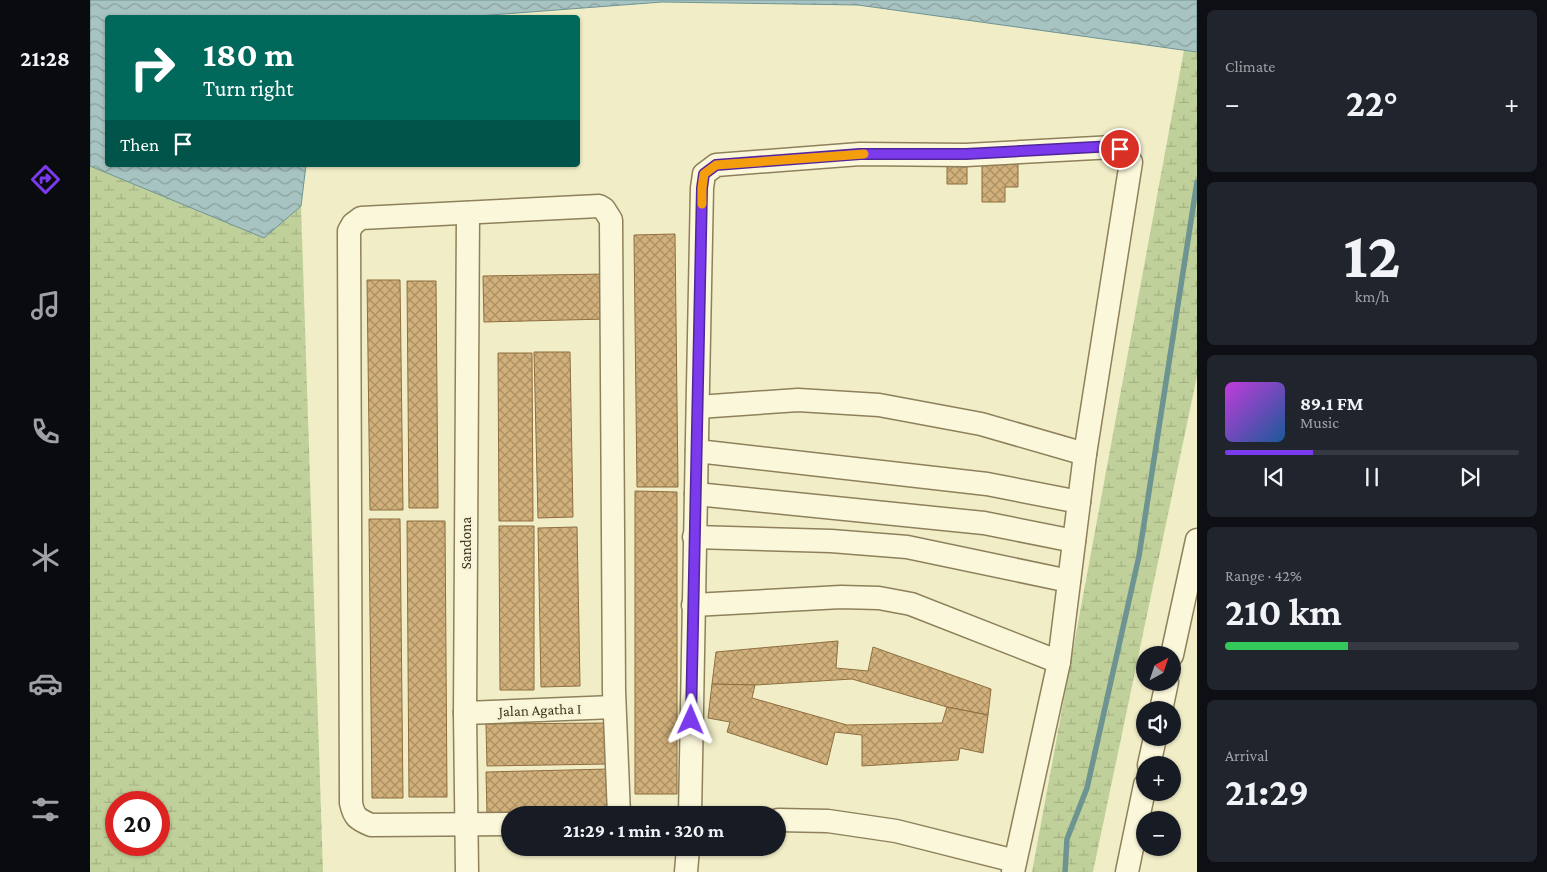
<!DOCTYPE html>
<html lang="en">
<head>
<meta charset="utf-8">
<style>
	:root { --surface:#171b24; --page:#20242c; --text:#f1f3f6; --muted:#9ea1a6; --line:#363941; --accent:#7c3aed }
	body { margin:0; font-family:"Crimson Pro",serif; background:var(--page); color:var(--text); height:100vh; display:flex; flex-direction:column; font-size:19px; white-space:nowrap }
	* { box-sizing:border-box; margin:0 }
	p { font-size:16px; color:var(--muted) }
	.icon { flex:none; width:28px; height:28px; fill:none; stroke:currentColor; stroke-width:2; stroke-linecap:round; stroke-linejoin:round }
	.map { position:relative; flex:1; overflow:hidden }
	.panel { display:flex; flex-direction:column; gap:10px; padding:10px; background:#0d0f14; width:350px }
	.panel>* { flex:none }
	.top-card { position:absolute; left:15px; top:15px; width:475px; height:152px; border-radius:5px; box-shadow:0 1px 4px #0004; background:#00695c; color:#fff; overflow:hidden }
	.needle { width:32px; rotate:40deg }
	.buttons { position:absolute; left:1046px; top:646px; display:grid; gap:10px }
	.buttons a { display:grid; place-items:center; width:45px; height:45px; border-radius:50%; background:var(--surface); box-shadow:0 1px 4px #0004; font-size:25px }
	.speed { position:absolute; left:15px; top:791px; display:flex; gap:10px; font-size:25px; font-weight:700; text-align:center }
	.speed>* { display:grid; place-content:center; width:65px; height:65px; border-radius:50%; background:var(--surface); box-shadow:0 1px 4px #0004; line-height:1 }
	.speed .limit { border:8px solid #d22; background:#fff; color:#111 }
	.pin { position:absolute; display:grid; place-items:center; width:42px; height:42px; color:#fff; margin:-21px; border:2px solid #fff; border-radius:50%; box-shadow:0 1px 5px #0007 }
	.me { position:absolute; width:55px; margin:-28px; rotate:1deg; stroke-linejoin:round; filter:drop-shadow(0 0 4px #0008) }
	.turn { display:flex; align-items:center; gap:18px; height:105px; padding:0 15px; font-size:22px }
	.turn .icon { width:65px; height:65px; stroke-width:2.5 }
	.turn b { display:block; font-size:35px; line-height:42px }
	.then { display:flex; align-items:center; height:48px; padding:0 15px; background:#0003; gap:10px; font-size:19px }
	.big { font-size:38px; font-weight:700; line-height:1.1 }
	.panel .widget { flex:1; display:flex; flex-direction:column; justify-content:center; gap:8px; min-width:0; padding:0 18px; border-radius:8px; background:var(--page) }
	.panel .dial { align-items:center; gap:0 }
	.dial b { font-size:65px; line-height:1 }
	.song { display:flex; align-items:center; gap:15px }
	.cover { width:60px; height:60px; border-radius:8px; background:linear-gradient(135deg,hsl(290 70% 55%),hsl(210 70% 35%)) }
	.played { height:5px; border-radius:2px; background:linear-gradient(90deg,var(--accent) 30%,var(--line) 30%) }
	.keys { display:flex; justify-content:space-around; direction:ltr }
	.heat { display:flex; justify-content:space-between; align-items:center; font-size:28px; direction:ltr }
	.charge { height:8px; border-radius:4px; background:linear-gradient(90deg,#34c759 42%,var(--line) 0) }
	.trip { position:absolute; left:411px; top:806px; width:285px; height:50px; border-radius:25px; background:var(--surface); box-shadow:0 1px 4px #0004; font-weight:700; line-height:50px; text-align:center }
	main { display:flex; flex:1; min-height:0 }
	.tabs { display:flex; flex-direction:column; width:90px; justify-content:space-around; align-items:center; background:#090b0e; color:var(--muted) }
	.tabs .icon { width:35px; height:35px }
	.tabs .on { color:var(--accent) }
	.tabs b { font-size:22px; color:var(--text) }
	.map>svg:first-child { display:block }
	.wetland { fill:url(#wetland-marsh); fill-rule:evenodd }
	.water { fill:url(#water-waves); stroke:#6e9492 }
	.lines { fill:none; stroke-linecap:round; stroke-linejoin:round }
	.stream { stroke:#6e9492; stroke-width:5.5 }
	.building { fill:url(#building-cross-hatch); stroke:#8e6e3f }
	.minor-casing { stroke:#8e805b; stroke-width:25 }
	.minor { stroke:#fbf7db; stroke-width:22 }
	.route-casing { stroke:#51269a; stroke-width:12 }
	.route { stroke:#7c3aed; stroke-width:9 }
	.slow { stroke:#f59e0b; stroke-width:9 }
	.labels { text-anchor:middle; stroke-width:5; stroke-linejoin:round; paint-order:stroke }
	.street-label { font-size:15px; fill:#3d341f; stroke:#f8f5d7 }
</style>
</head>
<body>
<main>
<nav class="tabs">
<b>21:28</b>
<svg class="icon on" aria-label="directions" viewBox="0 0 24 24"><path d="M12 3l9 9-9 9-9-9zM9 14v-3h6M13 9l2 2-2 2"/></svg>
<svg class="icon" aria-label="music" viewBox="0 0 24 24"><path d="M9 18V5l10-2v13"/><circle cx="6" cy="18" r="3"/><circle cx="16" cy="16" r="3"/></svg>
<svg class="icon" aria-label="phone" viewBox="0 0 24 24"><path d="M5 4h4l2 5-3 2q2 4 5 5l2-3 5 2v4C11 20 4 13 5 4z"/></svg>
<svg class="icon" aria-label="climate" viewBox="0 0 24 24"><path d="M12 3v18M4 7l16 10M4 17L20 7"/></svg>
<svg class="icon" aria-label="car" viewBox="0 0 24 24"><path d="M5 17H2v-5l4-1 3-4h7l3 4 3 1v5h-3M9 17h6M6 11h13"/><circle cx="7" cy="17" r="2"/><circle cx="17" cy="17" r="2"/></svg>
<svg class="icon" aria-label="filters" viewBox="0 0 24 24"><path d="M4 7h16M4 17h16"/><circle cx="9" cy="7" r="2"/><circle cx="15" cy="17" r="2"/></svg>
</nav>
<div class="map">
<svg width="1107" height="872" viewBox="0 0 1107 872">
	<defs>
		<pattern id="wetland-marsh" width="20" height="14" patternUnits="userSpaceOnUse" patternTransform="scale(1.25)"><rect width="20" height="14" fill="#bfd09a"/><path d="M1 5h8M5 5V1M11 12h8M15 12V8" fill="none" stroke="#a5b384"/></pattern>
		<pattern id="water-waves" width="16" height="10" patternUnits="userSpaceOnUse" patternTransform="scale(1.25)"><rect width="16" height="10" fill="#a8c4c2"/><path d="M0 5q4-4 8 0t8 0" fill="none" stroke="#8aa09d"/></pattern>
		<pattern id="building-cross-hatch" width="8" height="8" patternUnits="userSpaceOnUse" patternTransform="scale(1.25)"><rect width="8" height="8" fill="#d1b07b"/><path d="M0 0l8 8M0 8l8-8" fill="none" stroke="#ab9064"/></pattern>
	</defs>
	<rect width="100%" height="100%" fill="#f1edc7"/>
	<g class="wetland">
		<path d="M1094 50 1107 52V376L1003 872H942Z"/>
		<path d="M0 166 174 238 211 206 233 872H0ZM26 802H69V845H26Z"/>
	</g>
	<path class="water" d="M0 0H1107V52L768 5 572 2 361 18H18V165H216L211 206 174 238 0 166Z"/>
	<g class="lines">
		<path class="stream" d="M975 872 977 839 997 788 1049 556 1107 182"/>
	</g>
	<g class="building">
		<path d="M892 163H928V187H915V202H892Z"/>
		<path d="M857 166 877 167V184H857Z"/>
		<path d="M585 234 588 487H547L544 235Z"/>
		<path d="M516 274 517 319 394 322 393 276Z"/>
		<path d="M277 280H310L313 510H280Z"/>
		<path d="M317 281H346L348 508H319Z"/>
		<path d="M444 352H480L483 517 448 518Z"/>
		<path d="M408 353H442L443 521H409Z"/>
		<path d="M545 491 587 492V794H545Z"/>
		<path d="M279 519H310L313 798H282Z"/>
		<path d="M317 521H355L357 797H319Z"/>
		<path d="M409 526H444V690H410Z"/>
		<path d="M487 527 490 686 451 687 448 528Z"/>
		<path d="M748 641 746 668 778 671 783 647 901 689 898 715 857 707 762 679 665 685 622 684 626 652Z"/>
		<path d="M622 684 665 685 662 698 757 725 852 723 857 707 898 715 893 753 870 748 868 760 772 766V735L745 732 737 765 637 732 640 722 618 718Z"/>
		<path d="M518 723V764L397 766 396 724Z"/>
		<path d="M519 769 521 811 397 814 396 772Z"/>
	</g>
	<g class="lines">
		<defs>
			<g id="minor">
				<path d="M608 407 708 400 789 405 891 424 995 454"/>
				<path d="M607 451 897 484 989 502"/>
				<path d="M606 494 894 523 984 541"/>
				<path d="M604 537 741 541 817 547 979 581"/>
				<path d="M603 605 751 597 789 598 821 604 969 662"/>
				<path d="M1082 655 1107 540"/>
				<path d="M1071 710 1077 682"/>
				<path d="M375 713 524 707"/>
				<path d="M1059 765 1065 738"/>
				<path d="M600 815C603 606 608 397 612 188L614 174 626 165 770 154 876 155 1024 147 1035 153 1041 162 995 454 969 662 923 872"/>
				<path d="M688 820 738 821 806 831 925 861"/>
				<path d="M420 824 281 825C267 819 264 817 261 803L259 231 263 224 271 218 509 206 514 209 521 220 524 691 529 815"/>
				<path d="M377 872 375 713 378 213"/>
				<path d="M596 872 598 848"/>
				<path d="M1037 872 1055 785"/>
			</g>
		</defs>
		<use href="#minor" class="minor-casing"/>
		<use href="#minor" class="minor"/>
	</g>
	<g class="lines">
		<defs>
			<path id="route" d="M601 720 612 188 614 174 626 165 770 154H876L1024 146 1030 149"/>
		</defs>
		<use href="#route" class="route-casing"/>
		<use href="#route" class="route"/>
		<path class="slow" d="M612 204V188L614 174 626 165 774 154"/>
	</g>
	<g class="labels">
		<g class="street-label">
			<text transform="translate(376 543) rotate(-90)" y="5">Sandona</text>
			<text transform="translate(450 710) rotate(-2)" y="5">Jalan Agatha I</text>
		</g>
	</g>
</svg>
<div class="buttons">
<a><svg class="needle" viewBox="-14 -14 28 28"><path d="M0-13l5 13h-10z" fill="#e53935"/><path d="M0 13l5-13h-10z" fill="#9ea1a6"/></svg></a>
<a><svg class="icon" aria-label="sound" viewBox="0 0 24 24"><path d="M4 9h4l5-4v14l-5-4H4zM17 9q2 3 0 6"/></svg></a>
<a>+</a>
<a>−</a>
</div>
<div class="speed"><div class="limit">20</div></div>
<div class="pin" style="left:1030px;top:149px;background:#d93025"><svg class="icon" aria-label="arrive" viewBox="0 0 24 24"><path d="M6 21V4h12l-3 4 3 4H6"/></svg></div>
<svg class="me" style="left:601px;top:720px" viewBox="-20 -20 40 40"><path d="M0-17L14 15 0 8-14 15z" fill="#7c3aed" stroke="#fff" stroke-width="4"/></svg>
<div class="trip">21:29 · 1 min · 320 m</div>
<div class="top-card">
<div class="turn"><svg class="icon" aria-label="right" viewBox="0 0 24 24"><path d="M7 20v-9h11M14 6l5 5-5 5"/></svg><div><b>180 m</b>Turn right</div></div>
<div class="then">Then<svg class="icon" aria-label="arrive" viewBox="0 0 24 24"><path d="M6 21V4h12l-3 4 3 4H6"/></svg></div>
</div>
</div>
<section class="panel">
<div class="widget"><p>Climate</p>
<div class="heat"><a>−</a><b class="big">22°</b><a>+</a></div>
</div>
<div class="widget dial"><b>12</b><p>km/h</p></div>
<div class="widget">
<div class="song"><i class="cover"></i><div><b>89.1 FM</b><p>Music</p></div></div>
<div class="played"></div>
<div class="keys"><svg class="icon" aria-label="previous" viewBox="0 0 24 24"><path d="M18 5L8 12l10 7zM5 5v14"/></svg><svg class="icon" aria-label="pause" viewBox="0 0 24 24"><path d="M8 5v14M16 5v14"/></svg><svg class="icon" aria-label="next" viewBox="0 0 24 24"><path d="M6 5l10 7-10 7zM19 5v14"/></svg></div>
</div>
<div class="widget"><p>Range · 42%</p><b class="big">210 km</b><div class="charge"></div></div>
<div class="widget"><p>Arrival</p><b class="big">21:29</b></div>
</section>
</main>
</body>
</html>
